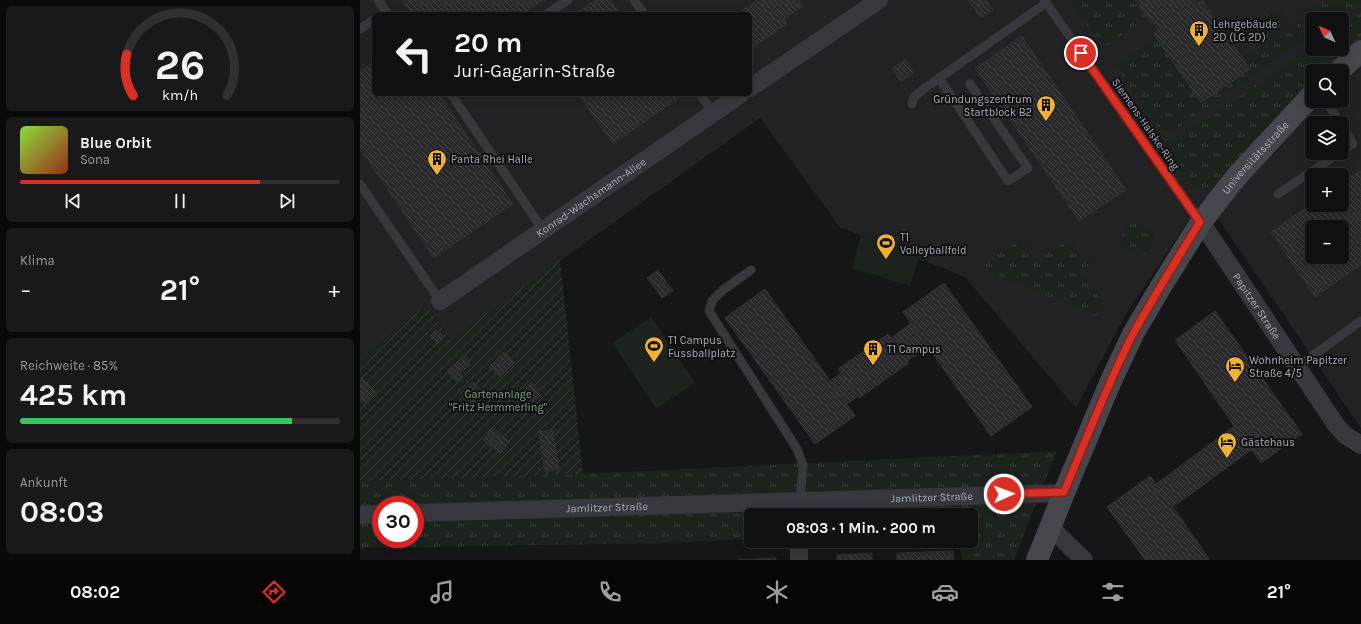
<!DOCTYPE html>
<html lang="de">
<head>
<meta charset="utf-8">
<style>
	:root { --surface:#101012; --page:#19191b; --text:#f1f3f6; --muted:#9c9d9f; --line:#303032; --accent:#d93025 }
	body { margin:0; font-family:Karla,sans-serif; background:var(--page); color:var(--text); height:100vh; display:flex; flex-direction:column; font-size:15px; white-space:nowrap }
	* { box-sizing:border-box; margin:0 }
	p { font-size:13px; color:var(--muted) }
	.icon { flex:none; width:22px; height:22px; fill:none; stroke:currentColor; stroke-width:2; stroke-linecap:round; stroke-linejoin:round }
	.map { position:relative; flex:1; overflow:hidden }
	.details { display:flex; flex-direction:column; gap:6px; padding:6px; background:#09090a; width:360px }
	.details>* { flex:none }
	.hud { position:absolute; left:12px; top:12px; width:380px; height:84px; border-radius:6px; box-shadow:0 2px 10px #0003,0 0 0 1px var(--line); background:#101012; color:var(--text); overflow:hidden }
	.needle { width:26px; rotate:314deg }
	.buttons { position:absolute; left:945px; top:12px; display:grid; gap:8px }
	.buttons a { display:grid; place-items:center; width:44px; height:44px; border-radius:6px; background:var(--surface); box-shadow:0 2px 10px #0003,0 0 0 1px var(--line); font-size:20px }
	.speed { position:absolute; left:12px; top:496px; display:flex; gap:8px; font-size:20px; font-weight:700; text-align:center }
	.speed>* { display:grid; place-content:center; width:52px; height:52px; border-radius:50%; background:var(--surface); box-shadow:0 2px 10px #0003,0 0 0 1px var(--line); line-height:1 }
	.speed .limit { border:6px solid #d22; background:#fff; color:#111 }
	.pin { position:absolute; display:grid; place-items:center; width:34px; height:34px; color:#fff; margin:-17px; border:2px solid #fff; border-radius:50%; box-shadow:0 1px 4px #0007 }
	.me { position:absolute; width:44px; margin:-22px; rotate:88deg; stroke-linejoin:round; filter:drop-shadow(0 0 3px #0008) }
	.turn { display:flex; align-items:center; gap:14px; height:84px; padding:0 16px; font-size:18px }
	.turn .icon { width:52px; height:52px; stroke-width:2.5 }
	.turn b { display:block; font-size:28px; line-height:34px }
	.big { font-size:30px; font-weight:700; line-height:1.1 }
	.details .tile { flex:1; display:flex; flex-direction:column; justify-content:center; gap:6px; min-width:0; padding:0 14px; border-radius:6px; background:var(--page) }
	.details .dial { align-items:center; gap:0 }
	.dial svg { height:104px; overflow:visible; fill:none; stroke:var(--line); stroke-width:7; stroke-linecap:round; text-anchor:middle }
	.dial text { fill:var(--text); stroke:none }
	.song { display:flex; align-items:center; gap:12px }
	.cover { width:48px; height:48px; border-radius:6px; background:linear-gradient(135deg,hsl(90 70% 55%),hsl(10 70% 35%)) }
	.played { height:4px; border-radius:2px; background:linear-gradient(90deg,var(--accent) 75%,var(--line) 75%) }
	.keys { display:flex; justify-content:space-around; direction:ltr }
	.heat { display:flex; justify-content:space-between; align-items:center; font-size:22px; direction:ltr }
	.charge { height:6px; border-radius:3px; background:linear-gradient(90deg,#34c759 85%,var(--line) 0) }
	.trip { position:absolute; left:384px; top:508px; width:234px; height:40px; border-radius:6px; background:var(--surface); box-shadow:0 2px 10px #0003,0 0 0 1px var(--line); font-weight:700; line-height:40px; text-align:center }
	.tab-bar { display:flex; height:64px; justify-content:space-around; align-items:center; background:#060607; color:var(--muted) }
	.tab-bar .icon { width:28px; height:28px }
	.tab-bar .selected { color:var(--accent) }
	.tab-bar b { font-size:18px; color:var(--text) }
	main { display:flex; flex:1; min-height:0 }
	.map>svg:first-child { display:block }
	.built { fill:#222225; fill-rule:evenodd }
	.grass { fill:url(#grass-tufts); fill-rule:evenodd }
	.garden { fill:url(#garden-furrows) }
	.pitch { fill:#1c231d }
	.building { fill:url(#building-back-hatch); stroke:#303034; fill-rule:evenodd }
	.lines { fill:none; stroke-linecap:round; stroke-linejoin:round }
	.lane { stroke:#37383d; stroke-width:9 }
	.street { stroke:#37383d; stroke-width:18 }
	.secondary { stroke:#45474d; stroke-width:22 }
	.route-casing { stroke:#8d1f18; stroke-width:10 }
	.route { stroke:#d93025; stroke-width:7 }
	.labels { text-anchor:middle; stroke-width:4; stroke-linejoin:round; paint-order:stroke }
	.poi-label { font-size:11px; fill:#a8adb8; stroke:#111113; text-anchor:start }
	.street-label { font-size:11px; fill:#a8adb8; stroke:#111113 }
	.park-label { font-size:11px; fill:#7fa381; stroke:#111113 }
</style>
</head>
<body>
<main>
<section class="details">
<div class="tile dial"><svg viewBox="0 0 100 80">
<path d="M14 69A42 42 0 1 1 86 69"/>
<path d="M14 69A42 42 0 0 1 9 37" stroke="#d93025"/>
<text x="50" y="56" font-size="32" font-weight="700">26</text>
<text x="50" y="72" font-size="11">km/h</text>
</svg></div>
<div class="tile">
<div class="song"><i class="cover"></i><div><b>Blue Orbit</b><p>Sona</p></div></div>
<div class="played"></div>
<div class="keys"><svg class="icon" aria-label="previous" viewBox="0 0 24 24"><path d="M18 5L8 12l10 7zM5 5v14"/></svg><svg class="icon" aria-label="pause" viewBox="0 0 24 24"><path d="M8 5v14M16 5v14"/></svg><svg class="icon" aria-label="next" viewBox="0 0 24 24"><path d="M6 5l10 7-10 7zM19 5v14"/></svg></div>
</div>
<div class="tile"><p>Klima</p>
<div class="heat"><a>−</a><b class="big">21°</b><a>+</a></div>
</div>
<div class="tile"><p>Reichweite · 85%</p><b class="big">425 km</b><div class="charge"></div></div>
<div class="tile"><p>Ankunft</p><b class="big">08:03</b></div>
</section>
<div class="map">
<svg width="1001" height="560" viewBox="0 0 1001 560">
	<defs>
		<pattern id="grass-tufts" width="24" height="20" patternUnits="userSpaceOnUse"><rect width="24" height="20" fill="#1c231d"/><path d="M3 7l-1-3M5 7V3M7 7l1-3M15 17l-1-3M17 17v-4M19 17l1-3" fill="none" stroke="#3a403c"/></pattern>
		<pattern id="garden-furrows" width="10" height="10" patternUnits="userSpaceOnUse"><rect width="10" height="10" fill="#1c231d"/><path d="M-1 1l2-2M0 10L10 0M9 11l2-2" fill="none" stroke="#3a403c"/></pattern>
		<pattern id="building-back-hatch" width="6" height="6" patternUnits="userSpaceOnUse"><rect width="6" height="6" fill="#29292c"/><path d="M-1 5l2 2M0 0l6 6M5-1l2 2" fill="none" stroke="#454548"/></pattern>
	</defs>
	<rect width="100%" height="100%" fill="#161618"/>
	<path class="built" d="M0 0H1001V428L844 198 767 312 716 408 605 277 480 227 400 118 91 339 66 305 0 360ZM14 14H390V94H14ZM952 19H982V49H952ZM952 71H982V101H952ZM952 123H982V153H952ZM952 175H982V205H952ZM952 227H982V257H952Z"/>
	<g class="grass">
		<path d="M710 0H775L787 18 743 48Z"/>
		<path d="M966 0H1001V2L976 19H952V21L947 13Z"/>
		<path d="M918 8 930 24 898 46 887 29Z"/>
		<path d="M1001 13V36L981 54 978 55 970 49H982V26Z"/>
		<path d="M938 21 949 37 819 127 807 132 799 129 755 65 796 36 841 103 890 70 882 58Z"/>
		<path d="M952 46V49H956L964 62 963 70 952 71V81L900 134 860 181C831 201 819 173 803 152L807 146Z"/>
		<path d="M773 224C781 224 787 224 793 230 797 280 738 243 773 224Z"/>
		<path d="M662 238 678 261 704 242 709 241 712 243 725 260 729 257 732 262 720 271 743 303 736 316 624 270 625 264Z"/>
		<path d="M697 451 654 560H602L599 541H611V515H391V539L302 543 0 548V481L223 474ZM21 505H55V539H21Z"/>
	</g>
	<path class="garden" d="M200 260 223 474 0 481V360L66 305 91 339Z"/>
	<g class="pitch">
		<path d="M502 231 560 253 550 286 492 268Z"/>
		<path d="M291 317 335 383 296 409 252 343Z"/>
	</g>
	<g class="building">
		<path d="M42 0H183L163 14H52Z"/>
		<path d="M235 0H251L261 14H215Z"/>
		<path d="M397 0H438L443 6 424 19 427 24 390 50V14H377Z"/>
		<path d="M608 0H626L633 10 621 18Z"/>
		<path d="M775 0H834L836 3 842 0 890 69 841 103 793 33 798 29 793 22 791 23Z"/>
		<path d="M662 36 766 190 719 221 615 68Z"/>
		<path d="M545 59 555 72 541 82 532 68Z"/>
		<path d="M14 62V94H79L153 204 74 258 0 149V71Z"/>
		<path d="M218 94H316L319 98 253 144Z"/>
		<path d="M1001 170V265L955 297 911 232 952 203V205H982V182ZM952 227H982V257H952Z"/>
		<path d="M298 270 313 291 302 298 287 278Z"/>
		<path d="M584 283 672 407 631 436 543 312Z"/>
		<path d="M405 289 495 416 455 444 365 318Z"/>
		<path d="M855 311 942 434 901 463 874 426 815 340Z"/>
		<path d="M551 323 567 347 547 361 531 338Z"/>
		<path d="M76 330 84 337 78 344 70 336Z"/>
		<path d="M528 334 549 363 499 398 478 369Z"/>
		<path d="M144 352 155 362 140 377 129 367Z"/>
		<path d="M104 356 111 364 100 373 104 377 98 383 87 371Z"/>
		<path d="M481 373 498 396 487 404 470 381Z"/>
		<path d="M1 377 16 392 4 404 0 400Z"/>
		<path d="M113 382 123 394 111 405 101 393Z"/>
		<path d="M171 383 181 395 166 408 156 397Z"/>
		<path d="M874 426 891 450 813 507 796 484Z"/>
		<path d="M133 428 150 442 140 454 123 440Z"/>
		<path d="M193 430 199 469 185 472 179 432Z"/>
		<path d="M790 476 813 507 850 560H785L747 507Z"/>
		<path d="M593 551V560H537V553Z"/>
		<path d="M512 553V560H477V555Z"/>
		<path d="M416 558V560H377Z"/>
	</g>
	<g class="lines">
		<g class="lane">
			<path d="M18 0 26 11 22 14"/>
			<path d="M274 0 284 14"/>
			<path d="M684 0 841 222"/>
			<path d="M187 14 208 0"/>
			<path d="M0 29 14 19"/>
			<path d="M579 78 648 181 668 168 610 84"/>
			<path d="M91 94 183 230"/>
			<path d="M340 94 353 113"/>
			<path d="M966 101 980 123"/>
			<path d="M552 104 554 97 565 88 686 3"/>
			<path d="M982 126 993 144 982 151"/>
			<path d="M0 184 80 301"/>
			<path d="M918 194 979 153"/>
			<path d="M391 270 363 290 352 301 349 311 437 449 443 465 440 501"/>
			<path d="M937 367 1001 321"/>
		</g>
		<g class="street">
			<path d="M390 88 519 0"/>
			<path id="s1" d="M841 222 976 425 985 435 1001 445"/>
			<path id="s2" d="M80 301 381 94"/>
			<path id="s3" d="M55 513 704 493"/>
			<path d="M0 515 21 514"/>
			<path d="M690 527 724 560"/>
			<path d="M439 560V541"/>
		</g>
		<g class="secondary">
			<path d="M979 71 1001 51"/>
			<path id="s4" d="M677 560 704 493 750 383 773 334 800 288 841 222 877 176 952 95"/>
		</g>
	</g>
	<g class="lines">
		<defs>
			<path id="route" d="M644 494 704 492C726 440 747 385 773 334 794 296 817 259 840 222L721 53"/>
		</defs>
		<use href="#route" class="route-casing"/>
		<use href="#route" class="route"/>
	</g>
	<defs>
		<symbol id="building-pin" viewBox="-11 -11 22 30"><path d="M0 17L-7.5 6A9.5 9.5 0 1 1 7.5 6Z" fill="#f2b134" stroke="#111113"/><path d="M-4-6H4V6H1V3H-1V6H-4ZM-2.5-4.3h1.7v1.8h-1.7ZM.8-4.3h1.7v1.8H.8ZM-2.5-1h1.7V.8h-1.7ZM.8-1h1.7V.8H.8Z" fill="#111"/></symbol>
		<symbol id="stadium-pin" viewBox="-11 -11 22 30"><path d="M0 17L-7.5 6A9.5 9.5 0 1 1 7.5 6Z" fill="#f2b134" stroke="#111113"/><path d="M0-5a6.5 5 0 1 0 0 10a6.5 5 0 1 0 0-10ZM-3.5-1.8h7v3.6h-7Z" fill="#111"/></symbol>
		<symbol id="hotel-pin" viewBox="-11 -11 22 30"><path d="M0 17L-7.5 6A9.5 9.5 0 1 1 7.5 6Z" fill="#f2b134" stroke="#111113"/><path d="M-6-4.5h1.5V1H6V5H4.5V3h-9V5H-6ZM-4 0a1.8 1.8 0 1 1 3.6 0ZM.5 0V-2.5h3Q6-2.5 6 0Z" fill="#111"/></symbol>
	</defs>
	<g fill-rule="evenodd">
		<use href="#building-pin" x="828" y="19" width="22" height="30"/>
		<use href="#building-pin" x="675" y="94" width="22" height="30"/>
		<use href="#building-pin" x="66" y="148" width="22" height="30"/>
		<use href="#stadium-pin" x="515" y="232" width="22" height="30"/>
		<use href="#stadium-pin" x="283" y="335" width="22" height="30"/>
		<use href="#building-pin" x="502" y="338" width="22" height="30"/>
		<use href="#hotel-pin" x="864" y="355" width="22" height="30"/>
		<use href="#hotel-pin" x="856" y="431" width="22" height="30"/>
	</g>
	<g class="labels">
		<g class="poi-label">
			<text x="853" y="28">Lehrgebäude<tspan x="853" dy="13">2D (LG 2D)</tspan></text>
			<text x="672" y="103" text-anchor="end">Gründungszentrum<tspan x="672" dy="13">Startblock B2</tspan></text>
			<text x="91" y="163">Panta Rhei Halle</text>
			<text x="540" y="241">T1<tspan x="540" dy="13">Volleyballfeld</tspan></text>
			<text x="308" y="344">T1 Campus<tspan x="308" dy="13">Fussballplatz</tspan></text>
			<text x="527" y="353">T1 Campus</text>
			<text x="889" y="364">Wohnheim Papitzer<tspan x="889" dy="13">Straße 4/5</tspan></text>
			<text x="881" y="446">Gästehaus</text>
		</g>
		<g class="street-label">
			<text transform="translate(786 124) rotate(55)" y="4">Siemens-Halske-Ring</text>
			<text dy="4" stroke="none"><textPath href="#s4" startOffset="461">Universitätsstraße</textPath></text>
			<text dy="4" stroke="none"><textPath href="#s2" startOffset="183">Konrad-Wachsmann-Allee</textPath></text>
			<text dy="4" stroke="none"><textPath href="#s1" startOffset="101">Papitzer Straße</textPath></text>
			<text dy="4" stroke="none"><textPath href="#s3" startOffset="517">Jamlitzer Straße</textPath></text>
			<text dy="4" stroke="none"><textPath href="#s3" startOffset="192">Jamlitzer Straße</textPath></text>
		</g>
		<g class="park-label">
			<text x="138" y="398">Gartenanlage<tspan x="138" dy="13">"Fritz Hermmerling"</tspan></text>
		</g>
	</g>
</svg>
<div class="buttons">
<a><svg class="needle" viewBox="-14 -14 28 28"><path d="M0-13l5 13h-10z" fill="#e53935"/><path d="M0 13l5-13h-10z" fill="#9c9d9f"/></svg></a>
<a><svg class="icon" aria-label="search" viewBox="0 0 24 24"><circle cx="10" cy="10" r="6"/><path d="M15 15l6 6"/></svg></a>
<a><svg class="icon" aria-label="layers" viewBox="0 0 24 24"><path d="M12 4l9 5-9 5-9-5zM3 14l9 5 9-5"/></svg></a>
<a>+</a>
<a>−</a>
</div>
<div class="speed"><div class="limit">30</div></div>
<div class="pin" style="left:721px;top:53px;background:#d93025"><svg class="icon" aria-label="arrive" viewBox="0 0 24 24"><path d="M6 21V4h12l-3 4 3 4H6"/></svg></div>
<svg class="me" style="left:644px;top:494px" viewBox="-20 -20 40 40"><circle r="17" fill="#d93025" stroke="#fff" stroke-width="3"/><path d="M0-11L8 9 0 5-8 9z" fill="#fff"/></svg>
<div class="trip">08:03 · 1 Min. · 200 m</div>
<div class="hud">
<div class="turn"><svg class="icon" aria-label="left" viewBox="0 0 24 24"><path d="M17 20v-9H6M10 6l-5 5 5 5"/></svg><div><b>20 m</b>Juri-Gagarin-Straße</div></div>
</div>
</div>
</main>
<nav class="tab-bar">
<b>08:02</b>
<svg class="icon selected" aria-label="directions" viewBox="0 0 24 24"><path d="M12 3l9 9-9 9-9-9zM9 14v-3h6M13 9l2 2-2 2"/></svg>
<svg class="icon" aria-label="music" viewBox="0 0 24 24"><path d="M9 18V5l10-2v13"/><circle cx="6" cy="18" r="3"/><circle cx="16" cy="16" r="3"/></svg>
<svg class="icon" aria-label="phone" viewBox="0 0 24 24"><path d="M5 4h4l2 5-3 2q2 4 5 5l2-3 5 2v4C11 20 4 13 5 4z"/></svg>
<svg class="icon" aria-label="climate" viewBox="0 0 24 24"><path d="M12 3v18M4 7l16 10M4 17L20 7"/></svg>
<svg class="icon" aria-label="car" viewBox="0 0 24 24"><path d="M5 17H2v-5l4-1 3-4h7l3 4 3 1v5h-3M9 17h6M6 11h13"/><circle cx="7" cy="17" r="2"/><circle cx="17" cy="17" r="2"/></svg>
<svg class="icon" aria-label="filters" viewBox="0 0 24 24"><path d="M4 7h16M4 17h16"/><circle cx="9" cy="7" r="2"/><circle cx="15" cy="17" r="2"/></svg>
<b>21°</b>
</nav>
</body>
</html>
